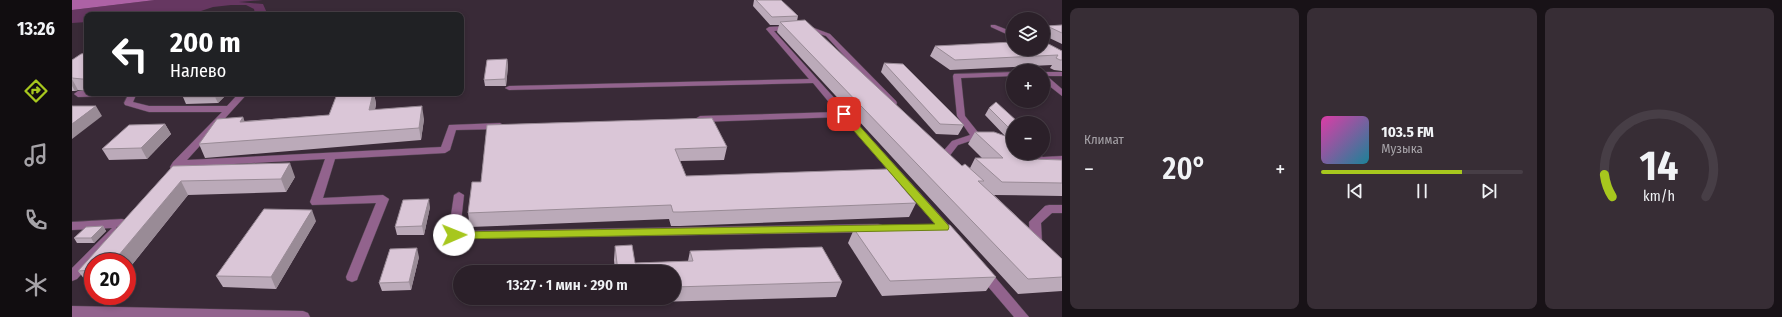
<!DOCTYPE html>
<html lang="ru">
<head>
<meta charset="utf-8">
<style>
	:root { --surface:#2b2029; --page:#372d35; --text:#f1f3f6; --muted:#a6a3a8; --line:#473e46; --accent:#a7c71e }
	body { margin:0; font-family:"Fira Sans Condensed",sans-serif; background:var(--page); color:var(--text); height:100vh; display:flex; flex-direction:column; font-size:15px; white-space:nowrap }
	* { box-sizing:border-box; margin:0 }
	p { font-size:13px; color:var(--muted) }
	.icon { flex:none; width:22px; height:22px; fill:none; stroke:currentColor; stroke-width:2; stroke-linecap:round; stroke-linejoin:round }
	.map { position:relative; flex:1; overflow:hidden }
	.drawer { display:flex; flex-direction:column; gap:8px; padding:8px; background:#181217; width:720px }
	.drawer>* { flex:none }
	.guide { position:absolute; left:12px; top:12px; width:380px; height:84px; border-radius:8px; box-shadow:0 2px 6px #0003,0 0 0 1px var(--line); background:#202124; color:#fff; overflow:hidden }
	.tools { position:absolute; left:934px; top:12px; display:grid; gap:8px }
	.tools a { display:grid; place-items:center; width:44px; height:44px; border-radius:50%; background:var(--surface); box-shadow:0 2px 6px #0003,0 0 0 1px var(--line); font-size:20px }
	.speed { position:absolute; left:12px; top:253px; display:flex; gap:8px; font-size:20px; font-weight:700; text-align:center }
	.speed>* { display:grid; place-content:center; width:52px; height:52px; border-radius:50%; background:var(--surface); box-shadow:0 2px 6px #0003,0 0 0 1px var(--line); line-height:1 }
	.speed .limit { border:6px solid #d22; background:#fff; color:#111 }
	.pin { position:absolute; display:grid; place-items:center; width:34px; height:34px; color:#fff; margin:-17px; border-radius:8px; box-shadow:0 2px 6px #0006 }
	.me { position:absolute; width:44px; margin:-22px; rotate:89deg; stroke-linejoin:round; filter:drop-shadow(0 0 3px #0008) }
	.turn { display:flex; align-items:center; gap:14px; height:84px; padding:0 20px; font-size:18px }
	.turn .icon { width:52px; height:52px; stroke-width:2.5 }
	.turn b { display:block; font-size:28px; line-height:34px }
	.big { font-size:30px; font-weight:600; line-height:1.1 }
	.drawer .tile { flex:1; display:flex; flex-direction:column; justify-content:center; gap:6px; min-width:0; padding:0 14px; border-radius:8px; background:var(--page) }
	.drawer .dial { align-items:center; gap:0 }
	.dial svg { height:104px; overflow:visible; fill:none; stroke:var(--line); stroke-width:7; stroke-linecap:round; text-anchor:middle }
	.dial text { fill:var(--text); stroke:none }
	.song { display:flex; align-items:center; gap:12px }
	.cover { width:48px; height:48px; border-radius:6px; background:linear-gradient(135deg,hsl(320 70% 55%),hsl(190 70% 35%)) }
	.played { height:4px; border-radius:2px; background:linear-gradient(90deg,var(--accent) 70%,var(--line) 70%) }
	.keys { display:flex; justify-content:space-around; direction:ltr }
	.heat { display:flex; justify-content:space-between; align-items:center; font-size:22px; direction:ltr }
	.drawer .tiles { flex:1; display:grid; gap:8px; grid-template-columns:repeat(3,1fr) }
	.trip { position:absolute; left:381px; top:265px; width:228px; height:40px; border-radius:20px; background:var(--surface); box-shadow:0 2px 6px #0003,0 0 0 1px var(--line); font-weight:600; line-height:40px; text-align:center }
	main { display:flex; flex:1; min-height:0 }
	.dock { display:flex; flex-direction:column; width:72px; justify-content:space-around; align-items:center; background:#110d10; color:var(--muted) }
	.dock .icon { width:28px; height:28px }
	.dock .selected { color:var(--accent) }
	.dock b { font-size:18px; color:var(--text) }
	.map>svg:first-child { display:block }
	.green { fill:#663761 }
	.water { fill:#ad62a5 }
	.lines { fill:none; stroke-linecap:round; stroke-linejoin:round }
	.minor-casing { stroke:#544652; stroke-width:1 }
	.minor { fill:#92638d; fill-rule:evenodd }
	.wall { fill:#bbaab9 }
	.shaded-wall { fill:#998b96 }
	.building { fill:#dac6d7; stroke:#998b96 }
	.route { fill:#a7c71e; stroke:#6d8114 }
</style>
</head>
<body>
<main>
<nav class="dock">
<b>13:26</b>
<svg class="icon selected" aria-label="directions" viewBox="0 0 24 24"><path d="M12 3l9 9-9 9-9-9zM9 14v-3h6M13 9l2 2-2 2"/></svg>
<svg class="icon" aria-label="music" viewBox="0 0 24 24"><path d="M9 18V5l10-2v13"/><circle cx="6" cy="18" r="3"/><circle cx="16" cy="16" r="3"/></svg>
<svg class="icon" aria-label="phone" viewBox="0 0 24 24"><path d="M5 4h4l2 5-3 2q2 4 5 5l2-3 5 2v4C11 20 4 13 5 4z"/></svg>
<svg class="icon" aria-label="climate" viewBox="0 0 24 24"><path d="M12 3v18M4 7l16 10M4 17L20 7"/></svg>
</nav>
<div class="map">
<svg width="990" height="317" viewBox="0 0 990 317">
	<rect width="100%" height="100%" fill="#392a37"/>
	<path class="green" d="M83 0H191L167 2 191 4 195 13 183 14 182 9 174 5H159L141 7 117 15H15V22L0 23V10Z"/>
	<path class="water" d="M0 0H83L0 10Z"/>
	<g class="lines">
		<defs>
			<g id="minor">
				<path d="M734 25 758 34 824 101 825 103 824 105H818L754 36 733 29 702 31 883 232 885 235 883 238H875L770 117 628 122 623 119 628 116 765 112 741 83 437 90 433 88 437 86 737 79 694 29 697 27Z"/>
				<path d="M919 25H923L941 32V37L919 27Z"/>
				<path d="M941 72V76L889 78 893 116 909 136 907 138 886 145 876 158H868L867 156 880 141 898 135 885 116 881 76 882 74Z"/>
				<path d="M971 72H990V76H975L990 89V96L971 81Z"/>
				<path d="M15 91V93H50L46 96 6 97 2 94 6 91Z"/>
				<path d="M57 93H65L61 102 77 106H155L167 93H176L115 160 369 147 377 125 428 123 433 126 428 129 384 130 378 150 373 153 263 159 251 198 311 195 317 199 286 277 285 280 280 282 275 280 274 277 304 203 240 205 238 202 253 159 109 167 103 170 99 169 98 167 101 162 150 112H77L53 105 52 103Z"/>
				<path d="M946 153H960L971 157 990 156V162L970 163 948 155Z"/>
				<path d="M387 192 392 195 388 231 806 224 810 225 812 228 810 231 806 232 382 239 378 238 376 235 382 195Z"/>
				<path d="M977 205H990V213H980L969 223 970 242 973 246 971 249C955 254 958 232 957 222L973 206Z"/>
				<path d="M50 219 54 220 56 223 54 226 44 227 48 231 46 234 5 279 0 281V268L40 228 0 230V222Z"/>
				<path d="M912 268 917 270 957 317H942L907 276 906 273 907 270Z"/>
				<path d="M0 306 231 311 236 313 238 317H0Z"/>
			</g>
		</defs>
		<use href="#minor" class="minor-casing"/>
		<use href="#minor" class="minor"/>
	</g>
	<g class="wall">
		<path d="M682 0H709L726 16 725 21 890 166 898 168 903 158H910L896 144 903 132 933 136 913 115 917 108 941 123V153L961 159 990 160V196L922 195 990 259V291L946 294 705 32 707 25H698L681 6Z"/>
		<path d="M990 25V44L971 35 975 26Z"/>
		<path d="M863 46 990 51V71L982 70 978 68 980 65 878 70 858 56Z"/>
		<path d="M15 53V91L6 90 3 91H0V60Z"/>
		<path d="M435 59 436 66 434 86H413L412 80Z"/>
		<path d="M812 63 892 125 886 135 864 134 809 72Z"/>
		<path d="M156 93 146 103 114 104 111 97Z"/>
		<path d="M286 93H302L304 104 303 110 352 119 349 140 133 158 127 144 171 117 172 121 257 115Z"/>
		<path d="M93 124 99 134 75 159 37 160 30 149Z"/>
		<path d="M415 125 655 147 652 160 608 161 614 176 844 203 837 217 608 226H599L597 219 398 227 396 213 409 182Z"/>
		<path d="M101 166 223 177 214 192 116 195 55 271V262H21V285H17L6 271Z"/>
		<path d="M358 207 352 235H325L323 227Z"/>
		<path d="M244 221 204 289 151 287 144 276Z"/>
		<path d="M31 226 34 231 22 243H5L2 238Z"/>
		<path d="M782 229 924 277 914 291 810 296 776 243Z"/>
		<path d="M543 246 563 263 616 261 618 251 770 282 764 297 548 303 547 298H602V272H543L542 260Z"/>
		<path d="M347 257 339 290 310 291 307 283Z"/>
	</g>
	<g class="shaded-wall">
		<path d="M435 59 436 66 434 86 433 79Z"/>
		<path d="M0 79 6 90 3 91 0 86Z"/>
		<path d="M146 93H156L146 103 143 97Z"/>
		<path d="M301 93H302L304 104 300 123 297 110Z"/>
		<path d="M24 106 30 116 0 139V124Z"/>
		<path d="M350 106 352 119 349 140 347 128Z"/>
		<path d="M171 117 176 130 168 122Z"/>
		<path d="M93 124 99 134 75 159 69 148Z"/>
		<path d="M218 163 223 177 214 192 209 179Z"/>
		<path d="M109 181 116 195 55 271V262H41Z"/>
		<path d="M357 199 358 207 352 235 350 226Z"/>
		<path d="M240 210 244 221 204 289 199 277Z"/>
		<path d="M31 226 34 231 22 243 19 238Z"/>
		<path d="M345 248 347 257 339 290 337 282Z"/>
	</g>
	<g class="building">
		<path d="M684 0H709L726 16 700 17Z"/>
		<path d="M733 20 890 166 893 164 912 181H906L990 259V277L956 279 708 22Z"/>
		<path d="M990 25V33L975 26Z"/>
		<path d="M971 41 990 51V60H988L984 58 986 55 883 60 863 46 941 42V49H971Z"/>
		<path d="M15 53V79H10L0 78V60L9 54Z"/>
		<path d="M435 59 433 79 412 80 415 60Z"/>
		<path d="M812 63 831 64 892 125 868 124Z"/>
		<path d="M115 93H146L143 97H111Z"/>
		<path d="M286 93H301L297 110 350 106 347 128 127 144 145 119 171 117 168 122 257 115 265 94Z"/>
		<path d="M924 102 947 123H941V132L917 108Z"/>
		<path d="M0 106H24L0 124Z"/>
		<path d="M640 118 655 147 603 149 614 176 815 169 844 203 610 212H601L599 205 396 213 400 182H409L415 125Z"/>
		<path d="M93 124 69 148 30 149 57 125Z"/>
		<path d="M903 132H922L936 137 941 141V153H954L961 159 990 160V183L930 182 903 158H931Z"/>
		<path d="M218 163 209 179 109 181 41 262H21V270L6 271 101 166Z"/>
		<path d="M357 199 350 226 323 227 331 200Z"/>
		<path d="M192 209 240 210 199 277 144 276Z"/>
		<path d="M878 225 924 277 818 281 782 229Z"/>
		<path d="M31 226 19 238H2L14 227Z"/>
		<path d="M560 245 563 263 621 261 618 251 750 247 770 282 602 287V272H546L543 246Z"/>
		<path d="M345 248 337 282 307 283 318 249Z"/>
	</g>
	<path class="route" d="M769 112H775L876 225 877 227 876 230 382 239 379 238 377 235 379 233 382 232 863 224 769 116Z"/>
</svg>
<div class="tools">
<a><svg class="icon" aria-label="layers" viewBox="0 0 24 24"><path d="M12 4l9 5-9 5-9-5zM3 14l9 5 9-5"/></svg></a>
<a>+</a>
<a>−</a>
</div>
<div class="speed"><div class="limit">20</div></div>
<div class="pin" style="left:772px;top:114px;background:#d93025"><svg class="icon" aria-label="arrive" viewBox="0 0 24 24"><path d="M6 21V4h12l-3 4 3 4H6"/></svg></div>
<svg class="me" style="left:382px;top:235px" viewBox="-20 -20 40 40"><circle r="19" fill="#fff"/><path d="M0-13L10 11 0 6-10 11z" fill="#a7c71e"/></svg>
<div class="trip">13:27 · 1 мин · 290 m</div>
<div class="guide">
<div class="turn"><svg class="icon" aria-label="left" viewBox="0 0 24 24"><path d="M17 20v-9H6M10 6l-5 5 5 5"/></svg><div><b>200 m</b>Налево</div></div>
</div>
</div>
<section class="drawer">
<div class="tiles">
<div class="tile"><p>Климат</p>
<div class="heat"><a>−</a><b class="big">20°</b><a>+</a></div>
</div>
<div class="tile">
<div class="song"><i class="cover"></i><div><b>103.5 FM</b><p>Музыка</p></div></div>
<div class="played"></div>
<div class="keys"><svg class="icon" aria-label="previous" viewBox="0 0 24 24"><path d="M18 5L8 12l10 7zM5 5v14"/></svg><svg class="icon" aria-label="pause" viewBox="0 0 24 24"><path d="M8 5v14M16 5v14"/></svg><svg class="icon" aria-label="next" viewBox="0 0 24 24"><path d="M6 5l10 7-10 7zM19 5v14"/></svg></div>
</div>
<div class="tile dial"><svg viewBox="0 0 100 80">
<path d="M14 69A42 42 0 1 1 86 69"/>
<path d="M14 69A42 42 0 0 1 8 52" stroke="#a7c71e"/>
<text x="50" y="56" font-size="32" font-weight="700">14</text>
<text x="50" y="72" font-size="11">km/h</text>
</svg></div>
</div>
</section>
</main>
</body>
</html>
